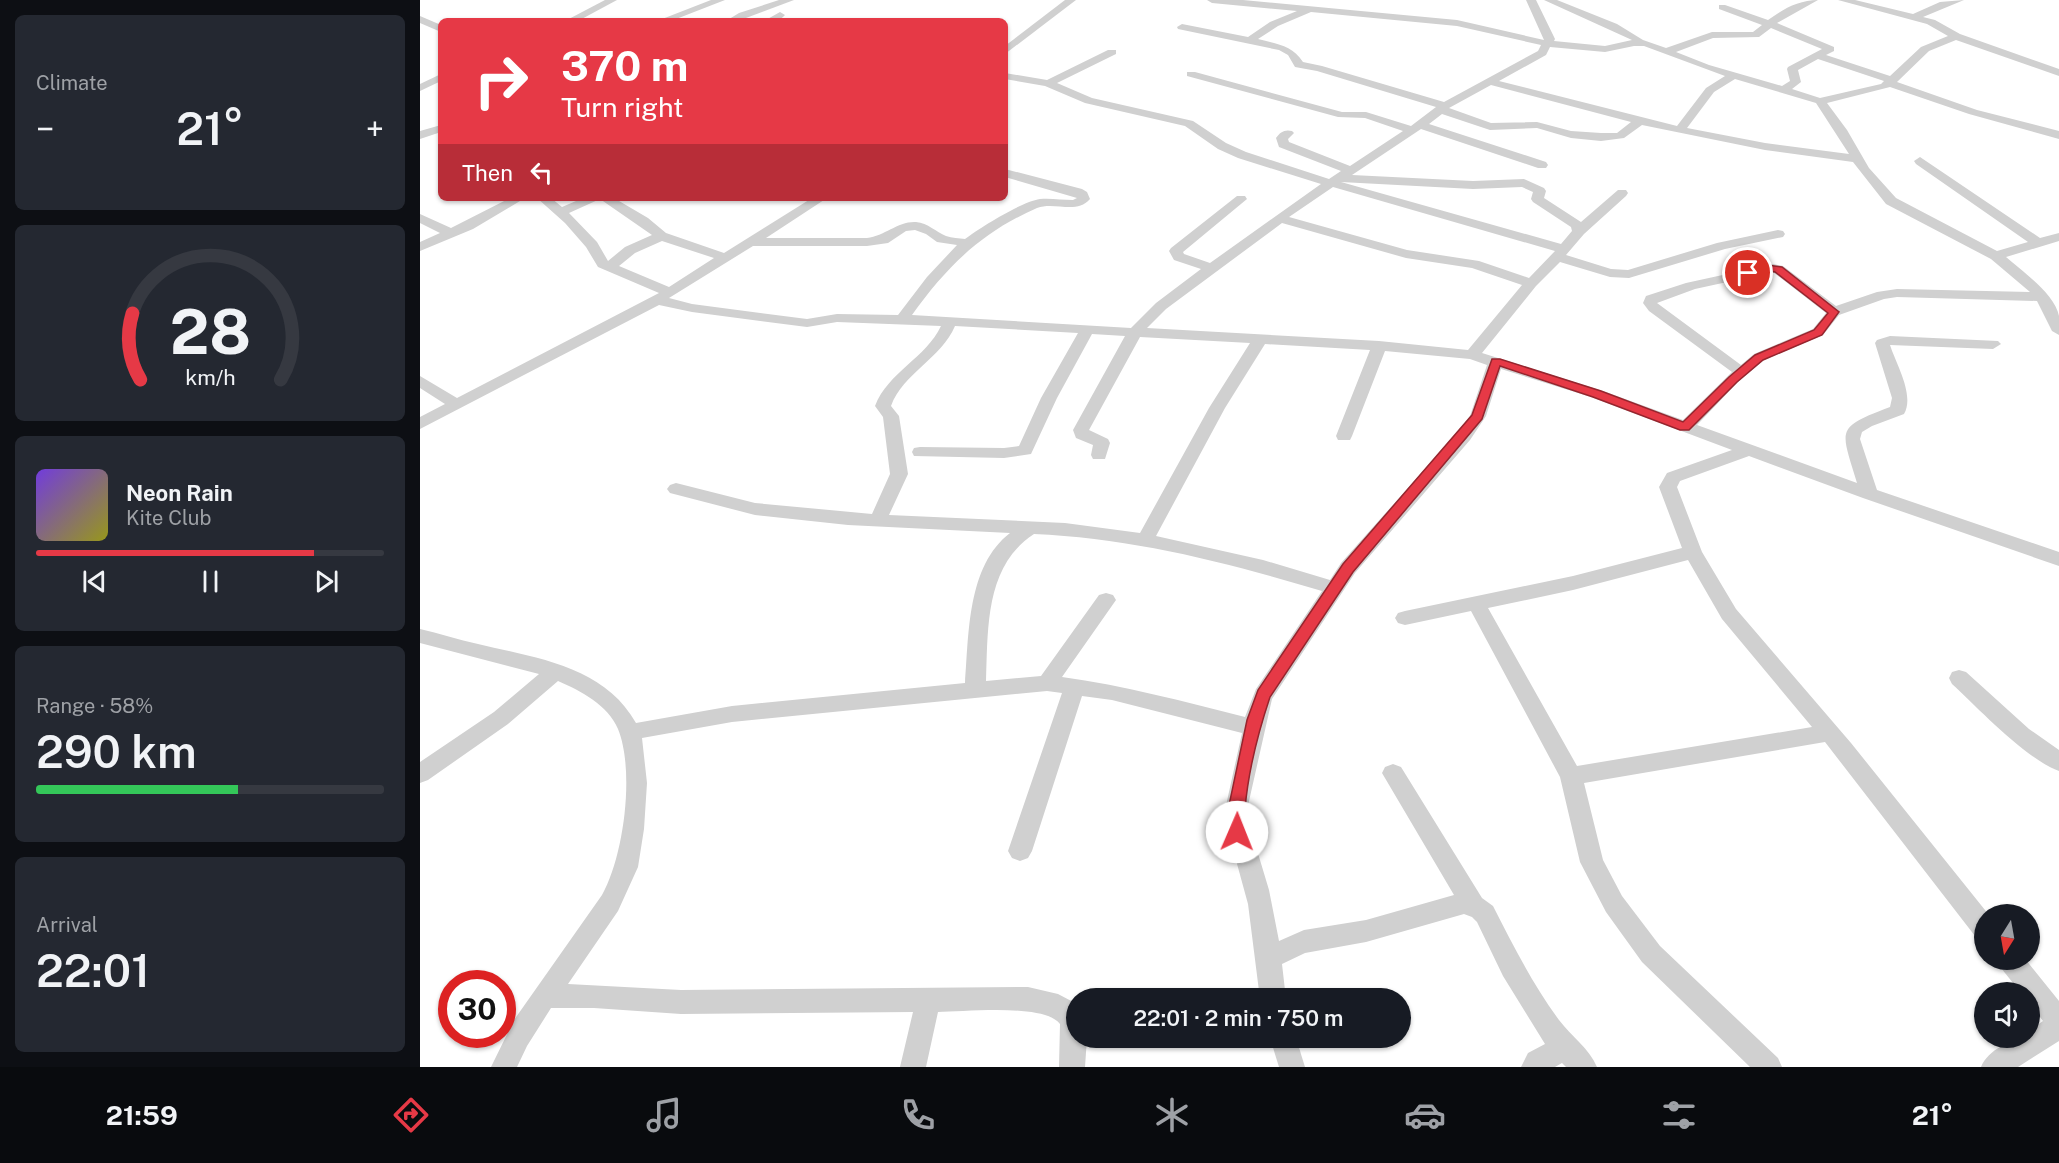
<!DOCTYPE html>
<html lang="en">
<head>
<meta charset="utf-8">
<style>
	:root { --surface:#171b24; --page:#242831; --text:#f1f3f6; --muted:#9ea1a6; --line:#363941; --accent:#e63946 }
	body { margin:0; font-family:"Public Sans",sans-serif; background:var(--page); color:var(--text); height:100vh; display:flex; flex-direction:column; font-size:22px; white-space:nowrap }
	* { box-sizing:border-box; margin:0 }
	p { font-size:20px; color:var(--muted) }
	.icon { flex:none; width:33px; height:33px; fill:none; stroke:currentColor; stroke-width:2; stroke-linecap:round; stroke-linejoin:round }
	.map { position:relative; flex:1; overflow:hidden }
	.sheet { display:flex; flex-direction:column; gap:15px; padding:15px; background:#0d0f14; width:420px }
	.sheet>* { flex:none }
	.guide { position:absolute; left:18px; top:18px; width:570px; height:183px; border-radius:9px; box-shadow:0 2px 4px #0004; background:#e63946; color:#fff; overflow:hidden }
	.needle { width:39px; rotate:191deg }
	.buttons { position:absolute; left:1554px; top:904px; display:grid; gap:12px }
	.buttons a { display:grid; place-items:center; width:66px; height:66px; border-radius:50%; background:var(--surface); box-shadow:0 2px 4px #0004; font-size:30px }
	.speed { position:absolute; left:18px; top:970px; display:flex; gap:12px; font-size:30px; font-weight:700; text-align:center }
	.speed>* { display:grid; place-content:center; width:78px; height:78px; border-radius:50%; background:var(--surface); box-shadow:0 2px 4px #0004; line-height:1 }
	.speed .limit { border:9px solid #d22; background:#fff; color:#111 }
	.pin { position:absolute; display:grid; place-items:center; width:51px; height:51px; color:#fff; margin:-26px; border:3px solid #fff; border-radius:50%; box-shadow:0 2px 6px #0007 }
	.me { position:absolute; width:66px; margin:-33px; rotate:1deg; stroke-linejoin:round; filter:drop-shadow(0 0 4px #0008) }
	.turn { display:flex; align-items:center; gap:21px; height:126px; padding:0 24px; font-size:27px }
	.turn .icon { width:78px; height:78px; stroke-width:2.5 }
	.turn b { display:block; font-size:42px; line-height:51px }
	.then { display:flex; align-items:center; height:57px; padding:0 24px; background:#0003; gap:12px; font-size:22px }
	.big { font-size:45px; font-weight:600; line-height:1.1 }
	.sheet .widget { flex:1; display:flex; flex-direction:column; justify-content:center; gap:9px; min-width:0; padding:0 21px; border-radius:9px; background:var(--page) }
	.sheet .dial { align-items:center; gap:0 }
	.dial svg { height:156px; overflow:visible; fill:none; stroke:var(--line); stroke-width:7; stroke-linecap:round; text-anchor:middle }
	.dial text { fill:var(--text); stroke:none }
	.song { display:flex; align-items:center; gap:18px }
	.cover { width:72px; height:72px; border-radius:9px; background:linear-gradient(135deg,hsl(260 70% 55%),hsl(60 70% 35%)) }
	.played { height:6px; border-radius:3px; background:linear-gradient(90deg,var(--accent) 80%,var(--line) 80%) }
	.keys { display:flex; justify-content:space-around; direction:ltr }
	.heat { display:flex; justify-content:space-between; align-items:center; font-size:33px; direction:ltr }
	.charge { height:9px; border-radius:4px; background:linear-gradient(90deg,#34c759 58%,var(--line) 0) }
	.trip { position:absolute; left:646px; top:988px; width:345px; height:60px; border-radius:30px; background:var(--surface); box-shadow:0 2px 4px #0004; font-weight:600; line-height:60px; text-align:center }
	.tabs { display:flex; height:96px; justify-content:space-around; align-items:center; background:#090b0e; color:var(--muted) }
	.tabs .icon { width:42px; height:42px }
	.tabs .selected { color:var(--accent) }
	.tabs b { font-size:27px; color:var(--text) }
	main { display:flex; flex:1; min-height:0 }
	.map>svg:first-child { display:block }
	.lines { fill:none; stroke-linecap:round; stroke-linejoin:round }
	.minor { fill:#d0d0d0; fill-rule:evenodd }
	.route { fill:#e63946; stroke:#96252e; stroke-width:1.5 }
</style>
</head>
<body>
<main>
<section class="sheet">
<div class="widget"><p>Climate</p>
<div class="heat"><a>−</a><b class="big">21°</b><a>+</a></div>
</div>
<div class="widget dial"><svg viewBox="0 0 100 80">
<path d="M14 69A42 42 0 1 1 86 69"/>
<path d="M14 69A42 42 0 0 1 10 35" stroke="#e63946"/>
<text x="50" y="56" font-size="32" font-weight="700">28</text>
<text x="50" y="72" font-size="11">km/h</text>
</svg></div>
<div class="widget">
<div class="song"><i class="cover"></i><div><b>Neon Rain</b><p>Kite Club</p></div></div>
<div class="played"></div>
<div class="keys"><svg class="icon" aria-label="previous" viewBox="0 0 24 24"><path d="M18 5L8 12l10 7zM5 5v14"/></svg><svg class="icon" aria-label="pause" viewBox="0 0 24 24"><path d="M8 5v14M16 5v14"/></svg><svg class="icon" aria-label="next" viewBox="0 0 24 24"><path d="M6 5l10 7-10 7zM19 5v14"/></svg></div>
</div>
<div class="widget"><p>Range · 58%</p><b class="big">290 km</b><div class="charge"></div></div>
<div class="widget"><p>Arrival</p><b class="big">22:01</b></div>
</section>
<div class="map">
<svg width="1639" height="1067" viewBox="0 0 1639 1067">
	<rect width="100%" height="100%" fill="#fff"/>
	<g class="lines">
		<g class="minor">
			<path d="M185 0H197L158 21H145Z"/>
			<path d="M291 0H305L251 21H237Z"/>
			<path d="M359 0H374L318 21H306L319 13Z"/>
			<path d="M645 0H656L585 54V46Z"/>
			<path d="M787 0H823L1037 20 1124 40 1106 0H1116L1135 39 1134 41 1185 46 1212 40 1124 0H1137L1197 24 1223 40 1246 48 1292 32H1333L1342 25 1299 9V5H1305L1348 20C1363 9 1379 0 1398 0L1357 23 1414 47V51L1406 55 1470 76 1501 47 1528 36 1507 24 1418 0H1435L1493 14 1520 2 1544 0 1503 17 1515 20 1540 34 1639 69V76L1536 40 1509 51 1477 82 1557 110 1639 131V139L1549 114 1470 87 1407 103 1427 130 1449 168 1476 198 1577 251 1608 242 1496 164 1494 161 1500 157 1620 238 1639 233V241L1586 257C1603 272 1635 294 1639 316 1639 322 1639 329 1639 335L1632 331 1617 301 1477 297 1464 299 1419 315 1403 335 1344 360 1318 382 1277 425 1437 483C1421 429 1414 428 1470 407L1472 398 1455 343 1457 340 1470 336 1578 341 1581 344 1573 349 1470 345C1476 364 1495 395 1484 414L1452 426 1442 432 1440 439 1457 490 1639 552V566L1443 498 1329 456 1260 481 1257 487 1282 552 1316 609 1431 743 1569 915H1564V939L1555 936 1405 742 1164 783 1183 860 1202 896 1240 946 1358 1058 1362 1067H1330L1222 962 1186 912 1160 862 1140 777 1051 611 985 625 978 623 975 618 978 613 985 611 1153 576 1262 548 1239 487 1247 473 1312 450 1171 397 1081 369 1066 416 1050 440 935 573 852 699 827 810 828 820 849 890 859 941 884 930 946 920 1034 895 962 773 965 767 973 764 981 767 1062 898 1073 906C1093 945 1113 985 1139 1020 1151 1036 1169 1048 1177 1067H1146L1142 1063 1135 1067H1101L1108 1053 1125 1044 1083 976 1057 922 1052 917 1044 914 946 942 885 953 862 964 866 999H840L828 904 805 820V810L822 733 692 700 662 696 612 851 608 858 600 861 592 858 588 851 642 693 627 691 312 722 222 738 227 783 224 829 218 867 198 911 148 984 261 990 608 987 638 994 657 1004V1038H667L665 1067H639L640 1024C624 1003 544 1012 518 1012L506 1067H480L493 1012 261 1014 174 1008H131L107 1046 97 1067H71L94 1020 182 895C204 856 215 771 198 729 188 705 161 691 138 681L88 724 8 780 0 783V762L74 712 119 674 0 643V629C19 633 38 640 58 644 116 658 184 666 216 723L312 706 545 683C549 634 547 566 590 533L428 525 335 515 250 493 247 489 250 485 256 483 335 503 452 514 470 474 463 417 455 406C468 372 506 358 521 326L417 322 387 327 272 312 239 305 0 429V417L25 404 0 388V376L37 398 239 293 178 267 166 247 145 223 117 198H131L142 207 163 198H194L228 218 246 233 304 253 392 198H407L346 238H447C465 236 478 221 496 222 508 223 516 232 526 236 532 238 539 238 545 239 561 227 601 202 620 199 631 198 642 200 653 200L657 198 585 177V169L662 189 667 192 670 199C656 215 635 201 617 208 562 232 527 266 492 315L711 328 736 303 781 269 754 260 749 251 751 248 817 196H825L827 199 763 252 764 254 790 263 901 184 818 158 798 149 765 126 665 103 625 86 585 79V73L627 80 688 50H696V54L637 83 672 98 773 121 806 143 826 152 909 179 921 171 859 147 856 138C860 132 865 129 872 131L874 133 868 139 869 142 930 166 983 131 945 118 918 117 767 76V72H775L922 112H946L991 126 1016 107 897 71 875 67 868 55 859 50 758 29 757 27 762 24 828 37 850 22 877 11 792 3ZM891 12 1037 26 1121 45 1118 51 1024 102 902 66 883 62C872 45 857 44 838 39L858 26ZM1351 28 1402 49 1368 67 1367 69 1370 81 1362 86 1289 65 1256 52 1293 38 1339 37ZM1214 46H1224L1305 76 1286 88 1257 126 1079 81 1126 55 1130 47 1185 52ZM1398 59 1464 81 1461 84 1400 98 1372 89 1381 82 1378 70ZM1315 79 1396 103 1429 154 1345 143 1267 128 1294 92ZM1071 85 1211 122 1197 133H1181L1151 131 1117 122 1071 123 1029 108ZM1022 114 1070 130 1117 128 1151 138 1181 141 1204 138 1222 125 1345 150 1433 162 1466 204 1571 259 1610 292 1477 289 1457 292 1416 306 1363 266 1353 264 1266 283 1226 296 1223 303 1229 311 1312 372 1263 420 1183 391 1062 353 1116 286 1140 262 1190 277 1209 278 1305 249 1363 237 1365 234 1363 231 1358 230 1297 243 1208 270 1191 269 1146 255 1164 234 1206 196 1208 193 1206 190H1198L1161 222 1124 198 1126 191 1124 188 1104 179 1053 181 932 175 1001 129 1118 168H1126L1128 165 1126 162 1009 124ZM921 182 1053 189 1102 187 1113 192 1111 199 1113 202 1151 227 1152 231 1141 244ZM913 187 1135 251 1109 278 1059 261 987 250 869 217ZM180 199 232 235 205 247 188 261 177 242 149 213ZM862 223 986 258 1052 268 1102 285 1048 350 959 341 727 328 746 309ZM495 230 506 234 517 242 537 245 507 277 478 315 417 314 387 319 272 304 249 298 333 246H447L468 243 486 231ZM242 241 294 258 249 287 199 266 215 253ZM1353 272 1406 313 1393 329 1334 354 1321 365 1237 303 1275 289ZM535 326 658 333 621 398 599 446 584 448 500 447 494 448 492 452 494 456 584 458 611 454 637 398 672 334 705 336 653 430 656 438 673 445 671 455 673 459H685L690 443 688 439 669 430 720 337 830 343 789 408 720 533 645 523 469 515 488 474 479 416 471 406C483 373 521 359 535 326ZM845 344 950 350 916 436 918 440H930L932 436 965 351 1050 359 1067 365 1050 416 1038 432 921 563 910 580 843 560 736 536 805 408ZM614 534C712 538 809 563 902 591L836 689 825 717C765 702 703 685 642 677L696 600 693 595 686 593 679 595 621 676 566 681C568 628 565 566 614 534ZM1268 560 1302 619 1392 727 1157 766 1068 608 1153 590Z"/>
			<path d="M360 12 365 15C359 22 352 21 344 21Z"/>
			<path d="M0 16 21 25V32L0 23Z"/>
			<path d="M21 74V81L0 91V84Z"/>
			<path d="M21 125V132L0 139V131Z"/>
			<path d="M90 198H105L53 229 0 251V242L20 233 0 223V214L31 228Z"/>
			<path d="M1539 670 1546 672 1609 729 1639 750V771C1607 760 1558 708 1532 684L1529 678 1532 672Z"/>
			<path d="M1578 960H1606L1639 1001V1041L1598 1067H1561C1568 1050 1592 1038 1610 1038V1030L1623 1021 1610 1004V993H1601L1581 968Z"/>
			<path d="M850 1038H876L885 1067H859Z"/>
		</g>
	</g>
	<path class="route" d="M1347 265 1362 267 1419 312 1402 335 1343 360 1317 382 1269 430H1260L1173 397 1080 366 1062 419 933 572 850 697C839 730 828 773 825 809 824 819 828 828 823 837L817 839 811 837 809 832 808 810 827 720 838 690 923 564 1052 415 1072 359H1080L1181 391 1263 422 1309 377 1335 355 1394 330 1408 313 1355 272 1347 271 1328 276 1323 273Z"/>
</svg>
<div class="buttons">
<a><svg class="needle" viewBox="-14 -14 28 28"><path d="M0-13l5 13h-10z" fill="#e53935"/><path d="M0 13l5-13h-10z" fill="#9ea1a6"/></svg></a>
<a><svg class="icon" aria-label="sound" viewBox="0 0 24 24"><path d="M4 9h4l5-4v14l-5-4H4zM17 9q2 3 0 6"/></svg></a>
</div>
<div class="speed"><div class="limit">30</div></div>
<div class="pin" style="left:1328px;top:273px;background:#d93025"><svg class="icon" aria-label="arrive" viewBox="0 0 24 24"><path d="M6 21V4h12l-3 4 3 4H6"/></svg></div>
<svg class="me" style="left:817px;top:832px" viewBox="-20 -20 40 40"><circle r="19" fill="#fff"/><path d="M0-13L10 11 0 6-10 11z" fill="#e63946"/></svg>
<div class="trip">22:01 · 2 min · 750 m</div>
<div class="guide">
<div class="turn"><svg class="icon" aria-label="right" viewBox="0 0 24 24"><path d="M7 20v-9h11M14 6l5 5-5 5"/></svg><div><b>370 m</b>Turn right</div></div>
<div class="then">Then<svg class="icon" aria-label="left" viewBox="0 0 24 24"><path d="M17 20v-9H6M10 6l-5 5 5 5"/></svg></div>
</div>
</div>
</main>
<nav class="tabs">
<b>21:59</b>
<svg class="icon selected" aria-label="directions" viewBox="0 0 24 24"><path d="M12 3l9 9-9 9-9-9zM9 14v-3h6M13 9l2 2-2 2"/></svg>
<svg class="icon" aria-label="music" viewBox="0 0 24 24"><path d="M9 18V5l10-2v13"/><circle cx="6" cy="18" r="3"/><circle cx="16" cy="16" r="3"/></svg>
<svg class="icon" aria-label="phone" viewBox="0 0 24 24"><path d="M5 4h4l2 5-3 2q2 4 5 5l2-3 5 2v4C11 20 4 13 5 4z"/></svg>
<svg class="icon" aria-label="climate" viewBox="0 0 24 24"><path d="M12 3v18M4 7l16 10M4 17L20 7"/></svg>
<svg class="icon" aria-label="car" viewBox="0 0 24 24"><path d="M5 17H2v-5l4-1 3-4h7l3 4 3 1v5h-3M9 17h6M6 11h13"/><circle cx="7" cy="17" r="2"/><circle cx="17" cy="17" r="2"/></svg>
<svg class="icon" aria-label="filters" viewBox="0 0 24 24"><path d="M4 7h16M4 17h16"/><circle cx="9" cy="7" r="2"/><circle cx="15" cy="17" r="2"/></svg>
<b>21°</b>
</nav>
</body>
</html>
